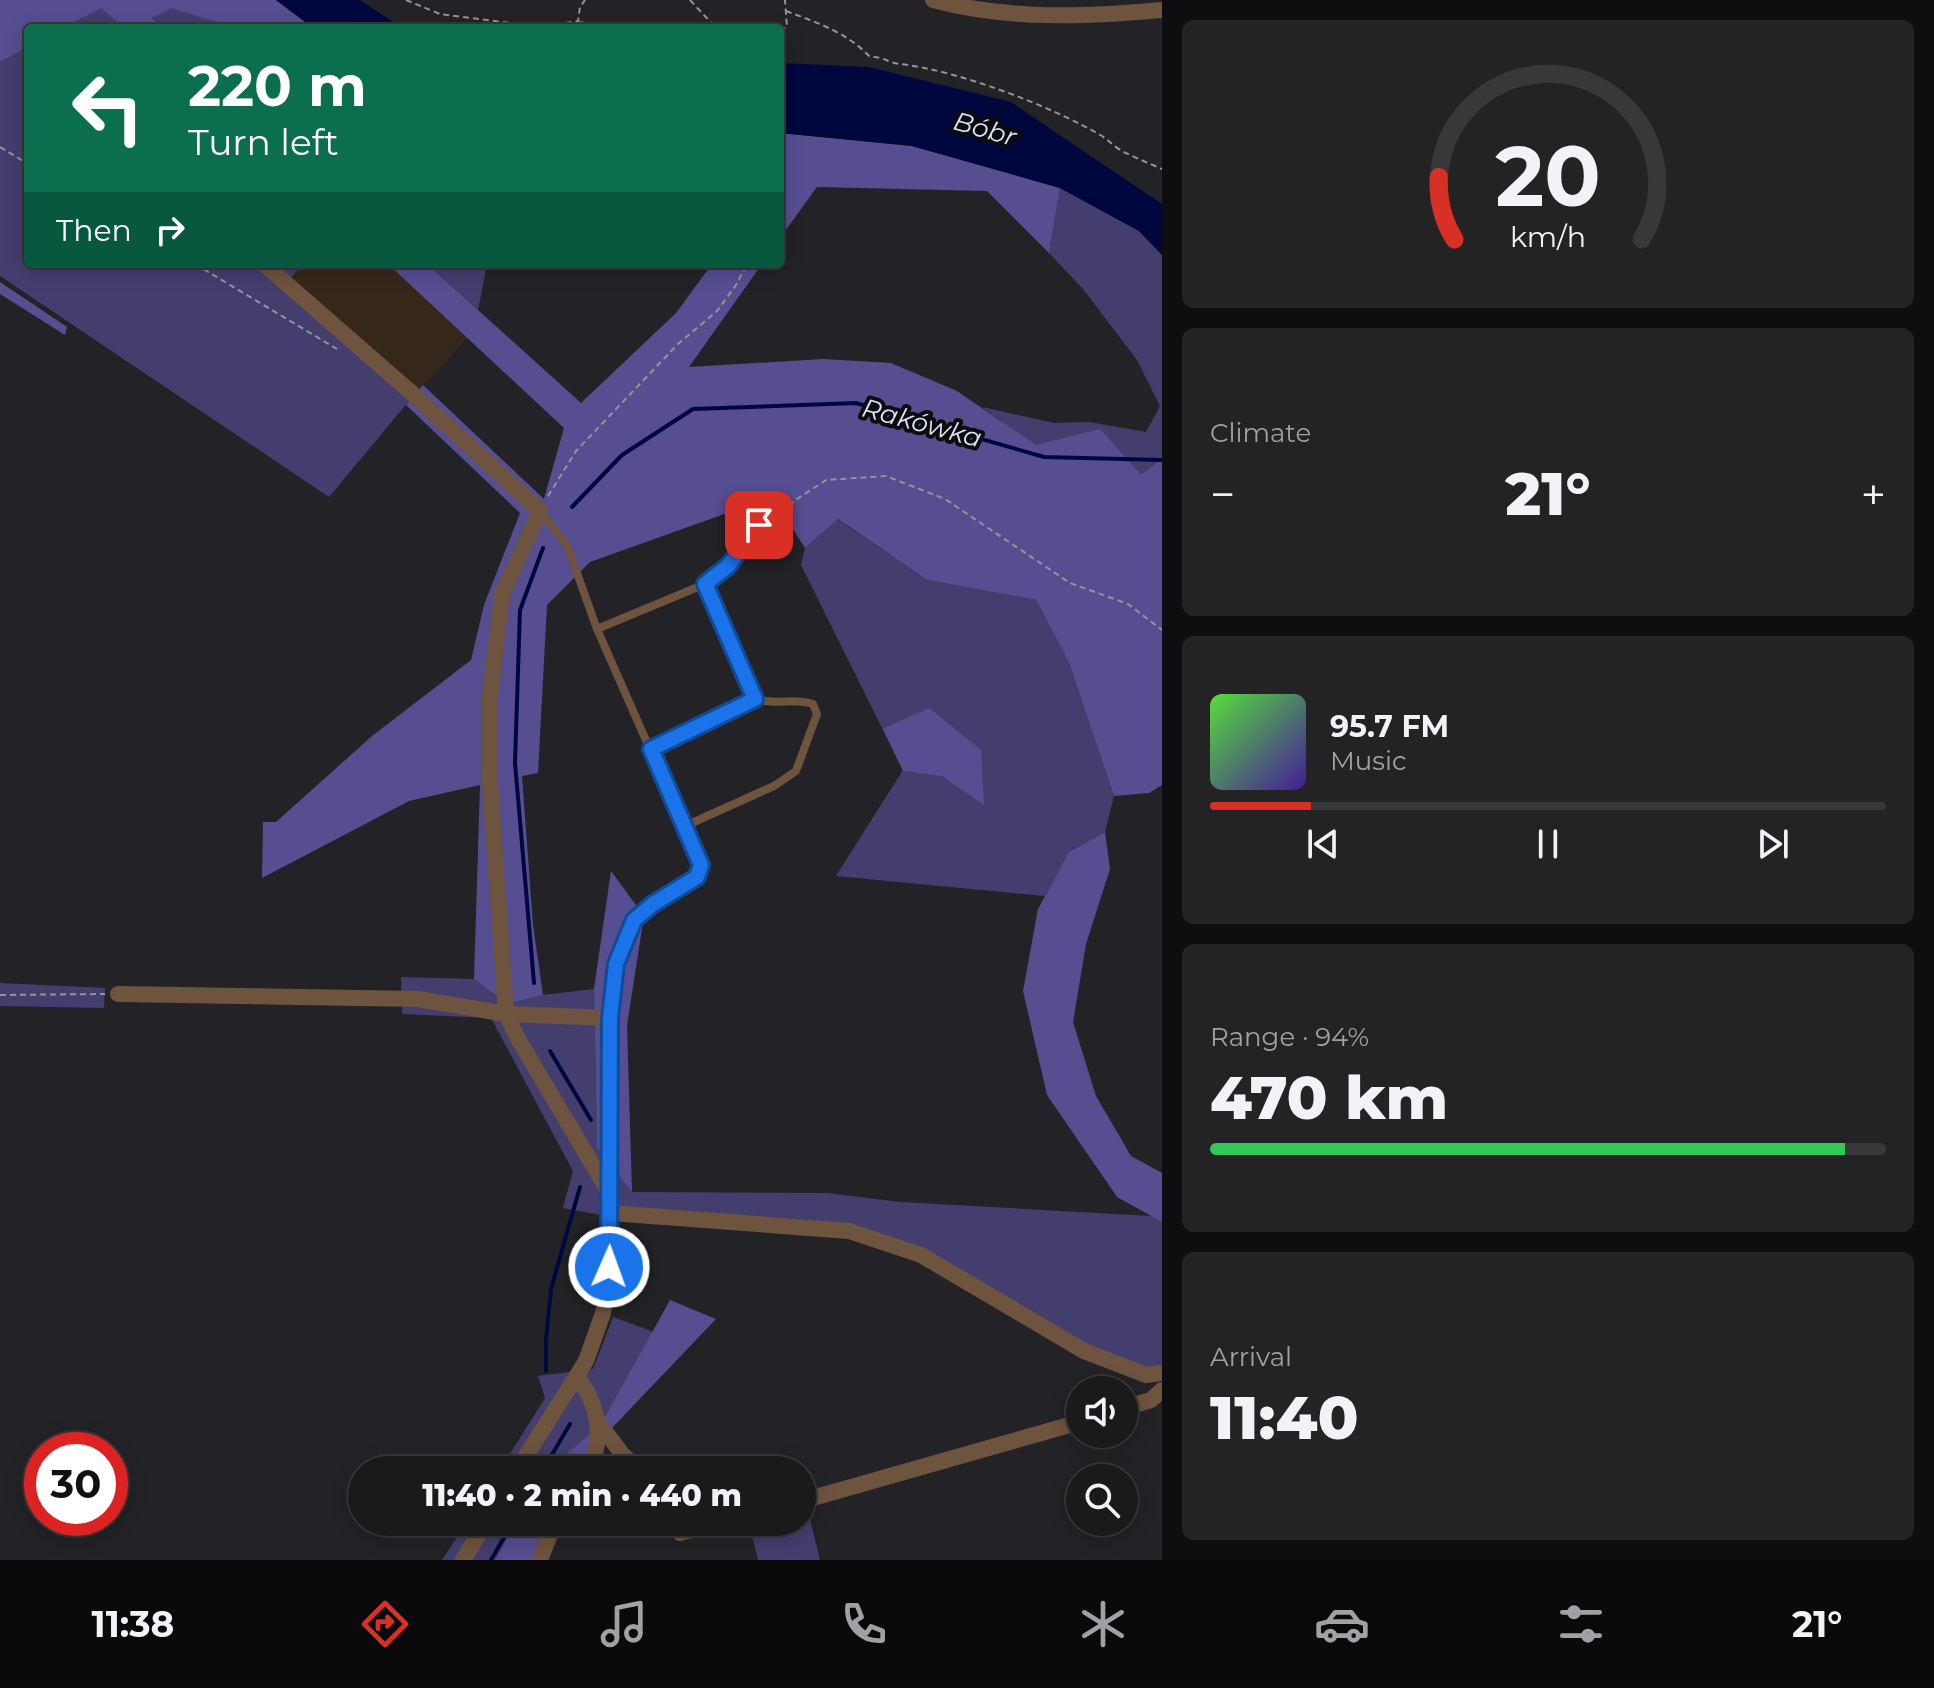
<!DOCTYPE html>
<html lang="en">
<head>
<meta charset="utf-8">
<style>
	:root { --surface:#1a1a1d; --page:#232326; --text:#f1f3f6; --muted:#9fa1a4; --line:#38383b; --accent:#d93025 }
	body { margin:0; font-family:Montserrat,sans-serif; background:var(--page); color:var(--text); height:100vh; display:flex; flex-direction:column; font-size:30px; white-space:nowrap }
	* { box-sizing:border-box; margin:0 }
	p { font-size:26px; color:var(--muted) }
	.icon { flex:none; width:44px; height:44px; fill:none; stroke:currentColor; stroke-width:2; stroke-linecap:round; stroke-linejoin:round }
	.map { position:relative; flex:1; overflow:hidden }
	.drawer { display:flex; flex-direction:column; gap:20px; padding:20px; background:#0e0e10; width:772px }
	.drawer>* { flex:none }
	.guide { position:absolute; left:24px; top:24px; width:760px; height:244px; border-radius:8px; box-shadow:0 4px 20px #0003,0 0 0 2px var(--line); background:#0b6e4f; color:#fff; overflow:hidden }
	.fabs { position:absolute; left:1066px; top:1376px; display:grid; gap:16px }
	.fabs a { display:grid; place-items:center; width:72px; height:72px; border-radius:50%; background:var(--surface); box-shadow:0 4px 20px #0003,0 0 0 2px var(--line); font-size:40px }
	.speed { position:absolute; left:24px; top:1432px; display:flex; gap:16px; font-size:40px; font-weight:700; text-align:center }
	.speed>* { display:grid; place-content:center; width:104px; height:104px; border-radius:50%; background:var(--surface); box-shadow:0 4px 20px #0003,0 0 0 2px var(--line); line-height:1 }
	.speed .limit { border:12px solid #d22; background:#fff; color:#111 }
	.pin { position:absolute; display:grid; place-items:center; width:68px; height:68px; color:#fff; margin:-34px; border-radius:16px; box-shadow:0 4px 12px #0006 }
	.me { position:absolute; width:88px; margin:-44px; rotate:2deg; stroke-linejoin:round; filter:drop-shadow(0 0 6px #0008) }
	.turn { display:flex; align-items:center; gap:28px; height:168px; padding:0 32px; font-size:36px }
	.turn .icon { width:104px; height:104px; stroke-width:2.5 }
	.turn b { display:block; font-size:56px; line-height:68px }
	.then { display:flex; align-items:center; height:76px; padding:0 32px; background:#0003; gap:16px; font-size:30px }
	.big { font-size:60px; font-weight:800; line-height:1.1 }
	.drawer .tile { flex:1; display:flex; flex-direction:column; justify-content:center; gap:12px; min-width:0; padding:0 28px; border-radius:12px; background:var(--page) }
	.drawer .dial { align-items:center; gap:0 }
	.dial svg { height:208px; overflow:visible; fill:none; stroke:var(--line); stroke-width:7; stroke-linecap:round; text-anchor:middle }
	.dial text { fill:var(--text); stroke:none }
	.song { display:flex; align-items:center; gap:24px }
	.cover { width:96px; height:96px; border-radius:12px; background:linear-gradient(135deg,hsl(110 70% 55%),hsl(260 70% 35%)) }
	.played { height:8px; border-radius:4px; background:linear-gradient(90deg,var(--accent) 15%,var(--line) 15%) }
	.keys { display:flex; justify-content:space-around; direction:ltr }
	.heat { display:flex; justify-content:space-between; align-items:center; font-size:44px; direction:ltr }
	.charge { height:12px; border-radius:6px; background:linear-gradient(90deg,#34c759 94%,var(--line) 0) }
	.trip { position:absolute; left:348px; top:1456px; width:468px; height:80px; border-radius:40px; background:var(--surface); box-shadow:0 4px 20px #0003,0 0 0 2px var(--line); font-weight:800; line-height:80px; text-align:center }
	.tab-bar { display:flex; height:128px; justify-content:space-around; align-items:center; background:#0a0a0c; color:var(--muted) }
	.tab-bar .icon { width:56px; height:56px }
	.tab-bar .selected { color:var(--accent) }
	.tab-bar b { font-size:36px; color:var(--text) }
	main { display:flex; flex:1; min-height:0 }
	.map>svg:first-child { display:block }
	.industrial { fill:#36271b }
	.green { fill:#443e6f }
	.forest { fill:#564e91 }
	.water { fill:#00073f }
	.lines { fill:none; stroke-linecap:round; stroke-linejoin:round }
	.stream { stroke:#00073f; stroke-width:4 }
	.path { stroke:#959598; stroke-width:2; stroke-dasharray:6 4; stroke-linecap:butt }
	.lane { stroke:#6e533f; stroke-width:8 }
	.street { stroke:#6e533f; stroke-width:16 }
	.route-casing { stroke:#114b97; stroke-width:20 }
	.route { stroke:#1a73e8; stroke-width:14 }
	.labels { text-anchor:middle; stroke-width:8; stroke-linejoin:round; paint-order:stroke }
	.water-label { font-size:26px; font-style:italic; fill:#dae4f6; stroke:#0c0c0e }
</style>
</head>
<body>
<main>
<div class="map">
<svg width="1162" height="1560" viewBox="0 0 1162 1560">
	<rect width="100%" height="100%" fill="#232327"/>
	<path class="industrial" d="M303 264H389L468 337 414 395 286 283Z"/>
	<g class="green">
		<path d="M101 7 124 28H63Z"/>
		<path d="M171 7 235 27 237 28H162L152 18Z"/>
		<path d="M28 47V264H303L286 283 414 395 329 497 0 276V62Z"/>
		<path d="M1060 188 1139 231 1162 255V459L1141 476 1110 490 655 400 1002 422 982 407 1054 423 1089 422 1146 432 1160 406 1137 360 1083 289 1049 253Z"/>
		<path d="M427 264H487L478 310Z"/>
		<path d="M837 519 927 580 1036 600 1069 663 1114 796 1105 832 1069 852 1045 896 836 876 903 770 801 565 805 548Z"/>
		<path d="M401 977 474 979 507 1004 543 995 594 989 597 1147 632 1192 827 1193 900 1202 1151 1216 1162 1222V1381L1113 1367 934 1265 838 1230 649 1224 563 1208 573 1171 491 1018 402 1014Z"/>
		<path d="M0 983 105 988 104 1008 0 1006Z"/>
		<path d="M613 1317 654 1332 600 1427 562 1457 553 1470H500L545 1398 538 1376 593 1369Z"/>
		<path d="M802 1499H805L820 1560H758L749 1522H802Z"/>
		<path d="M467 1522H516L495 1560H442Z"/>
	</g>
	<g class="forest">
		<path d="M0 0H276L313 28H237L171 8 152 18 162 28H124L101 8 63 28H28V47L0 62Z"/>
		<path d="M780 133 912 146 1060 188 1049 253 987 191 817 187 780 238Z"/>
		<path d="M388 264H427L581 403 676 313 712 264H762L689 367 823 359 891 363 957 391 1036 445 1100 429 1141 475 1162 459V785L1149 793 1114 796 1069 663 1036 600 927 580 838 519 805 548 772 497 590 562 547 605 538 773 522 776 533 925 543 995 507 1004 474 979 480 785 409 801 262 878 263 822H276L372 736 471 660 484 605 520 513 406 405 423 385 544 499 564 428Z"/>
		<path d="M0 282 67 327 65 335 0 294Z"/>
		<path d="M929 708 981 750 984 805 942 776 903 771 883 729Z"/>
		<path d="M1105 832 1110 869 1086 944 1073 1022 1096 1096 1131 1156 1162 1173V1222L1117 1197 1047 1095 1023 991 1038 909 1069 852Z"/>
		<path d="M611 871 644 916 627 1025 632 1192 597 1148 594 989Z"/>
		<path d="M670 1300 716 1319 611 1429 584 1470H553L562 1457 600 1426Z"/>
		<path d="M516 1522H549L542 1532 533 1560H495Z"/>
	</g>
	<g class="water">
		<path d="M276 0H360L402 28H313Z"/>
		<path d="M780 63 869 67 1011 102 1162 204V255L1139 231 1060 188 912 146 780 133Z"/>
	</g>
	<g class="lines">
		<g class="stream">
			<path d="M572 507 622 455 693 409 856 403 1044 457 1162 460"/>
			<path d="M534 983 515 763 520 610 543 548"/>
			<path d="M550 1051 591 1120"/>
			<path d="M546 1371V1340L551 1289 580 1187"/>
			<path d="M543 1470 570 1424"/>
			<path d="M491 1560 513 1522"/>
		</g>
		<g class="path">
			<path d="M406 0 440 14 510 23 520 28"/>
			<path d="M690 0 716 28"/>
			<path d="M786 11C815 22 847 32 870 57 882 56 887 62 899 64 957 70 1051 106 1102 136 1109 141 1115 147 1122 151 1135 158 1149 163 1162 169"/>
			<path d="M579 22 611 28"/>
			<path d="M536 28 578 21 580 7 585 0"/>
			<path d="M780 30 787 27 785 0"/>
			<path d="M0 147 28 164"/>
			<path d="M195 264 337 349"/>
			<path d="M548 496 576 451 678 344 717 311 736 285 747 264"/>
			<path d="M788 505 826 480 886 476 945 499 1070 583 1128 604 1162 630"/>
			<path d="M0 995 105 994"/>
		</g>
		<g class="lane">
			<path d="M540 511 567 545 597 629 701 865 697 877 683 887"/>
			<path d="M705 584 728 566 759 525 781 511"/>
			<path d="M597 629 705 584 755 699C777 706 792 697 813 704L817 714 796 771 774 786 685 826"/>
			<path d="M651 749 755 699"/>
		</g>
		<g class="street">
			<path d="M933 0C1008 20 1086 17 1162 10"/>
			<path d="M264 264 414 395 540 511 502 594 489 705 490 782 506 1014 610 1018"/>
			<path d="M118 994 418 999 506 1014 517 1037 610 1194 608 1288 603 1313 586 1361 517 1470"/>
			<path d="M610 1192V1018L616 964 634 920 653 904 683 887"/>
			<path d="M611 1213 849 1231 921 1255 1084 1351 1146 1375 1162 1373"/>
			<path d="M577 1377C599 1404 604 1438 589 1470"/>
			<path d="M1124 1408 1151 1400 1162 1390"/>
			<path d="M598 1422 623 1455 640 1470"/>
			<path d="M802 1501 1080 1422"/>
			<path d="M674 1522 680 1533 721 1522"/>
			<path d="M463 1560 486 1522"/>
			<path d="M540 1560 555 1522"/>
		</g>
	</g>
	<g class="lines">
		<defs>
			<path id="route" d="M609 1267 610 1018 616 964 634 920 653 904 697 877 701 865 651 749 755 699 705 584 728 566 759 525"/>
		</defs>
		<use href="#route" class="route-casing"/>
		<use href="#route" class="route"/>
	</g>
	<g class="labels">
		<g class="water-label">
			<text transform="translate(985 129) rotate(16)" y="9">Bóbr</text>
			<text transform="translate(922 423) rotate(15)" y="9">Rakówka</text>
		</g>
	</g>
</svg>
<div class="fabs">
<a><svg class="icon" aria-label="sound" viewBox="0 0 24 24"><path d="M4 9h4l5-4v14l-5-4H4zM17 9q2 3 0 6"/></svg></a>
<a><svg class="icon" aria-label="search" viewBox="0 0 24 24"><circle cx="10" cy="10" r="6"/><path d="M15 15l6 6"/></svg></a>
</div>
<div class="speed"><div class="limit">30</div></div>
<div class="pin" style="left:759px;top:525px;background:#d93025"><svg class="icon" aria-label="arrive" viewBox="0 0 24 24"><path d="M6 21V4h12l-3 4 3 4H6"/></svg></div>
<svg class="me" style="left:609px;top:1267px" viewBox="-20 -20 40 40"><circle r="17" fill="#1a73e8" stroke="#fff" stroke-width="3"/><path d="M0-11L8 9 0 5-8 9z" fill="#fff"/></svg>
<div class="trip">11:40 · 2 min · 440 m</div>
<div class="guide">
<div class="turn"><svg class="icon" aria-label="left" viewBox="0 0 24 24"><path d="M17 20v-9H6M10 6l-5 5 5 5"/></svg><div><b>220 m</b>Turn left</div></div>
<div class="then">Then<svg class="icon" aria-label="right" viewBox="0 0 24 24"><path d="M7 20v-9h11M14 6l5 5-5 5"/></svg></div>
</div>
</div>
<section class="drawer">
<div class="tile dial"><svg viewBox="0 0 100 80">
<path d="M14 69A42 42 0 1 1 86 69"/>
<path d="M14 69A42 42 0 0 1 8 45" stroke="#d93025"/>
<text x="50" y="56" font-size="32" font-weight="700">20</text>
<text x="50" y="72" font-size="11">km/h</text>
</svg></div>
<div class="tile"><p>Climate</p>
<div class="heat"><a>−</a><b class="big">21°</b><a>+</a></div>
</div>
<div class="tile">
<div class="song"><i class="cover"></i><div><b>95.7 FM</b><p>Music</p></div></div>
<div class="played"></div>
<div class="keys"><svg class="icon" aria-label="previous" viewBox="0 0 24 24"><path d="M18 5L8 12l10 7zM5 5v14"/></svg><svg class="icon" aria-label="pause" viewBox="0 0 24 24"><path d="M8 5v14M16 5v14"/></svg><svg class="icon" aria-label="next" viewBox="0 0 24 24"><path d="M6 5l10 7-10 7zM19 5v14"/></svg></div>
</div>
<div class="tile"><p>Range · 94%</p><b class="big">470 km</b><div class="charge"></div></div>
<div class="tile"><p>Arrival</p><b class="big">11:40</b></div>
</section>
</main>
<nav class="tab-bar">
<b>11:38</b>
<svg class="icon selected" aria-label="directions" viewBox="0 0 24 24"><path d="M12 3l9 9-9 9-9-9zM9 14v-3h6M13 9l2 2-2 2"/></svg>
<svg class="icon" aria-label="music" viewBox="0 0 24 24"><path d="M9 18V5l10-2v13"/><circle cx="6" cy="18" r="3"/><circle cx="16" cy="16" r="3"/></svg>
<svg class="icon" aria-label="phone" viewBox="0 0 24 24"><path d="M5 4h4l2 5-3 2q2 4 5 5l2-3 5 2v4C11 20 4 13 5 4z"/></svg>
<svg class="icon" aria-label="climate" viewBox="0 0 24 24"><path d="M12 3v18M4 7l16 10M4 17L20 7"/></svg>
<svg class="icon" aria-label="car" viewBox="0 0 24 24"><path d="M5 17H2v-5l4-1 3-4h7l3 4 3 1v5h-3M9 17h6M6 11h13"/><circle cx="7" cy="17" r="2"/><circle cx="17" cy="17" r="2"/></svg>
<svg class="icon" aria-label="filters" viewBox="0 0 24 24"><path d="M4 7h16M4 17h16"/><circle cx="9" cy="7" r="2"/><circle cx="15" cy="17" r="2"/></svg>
<b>21°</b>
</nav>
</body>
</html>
